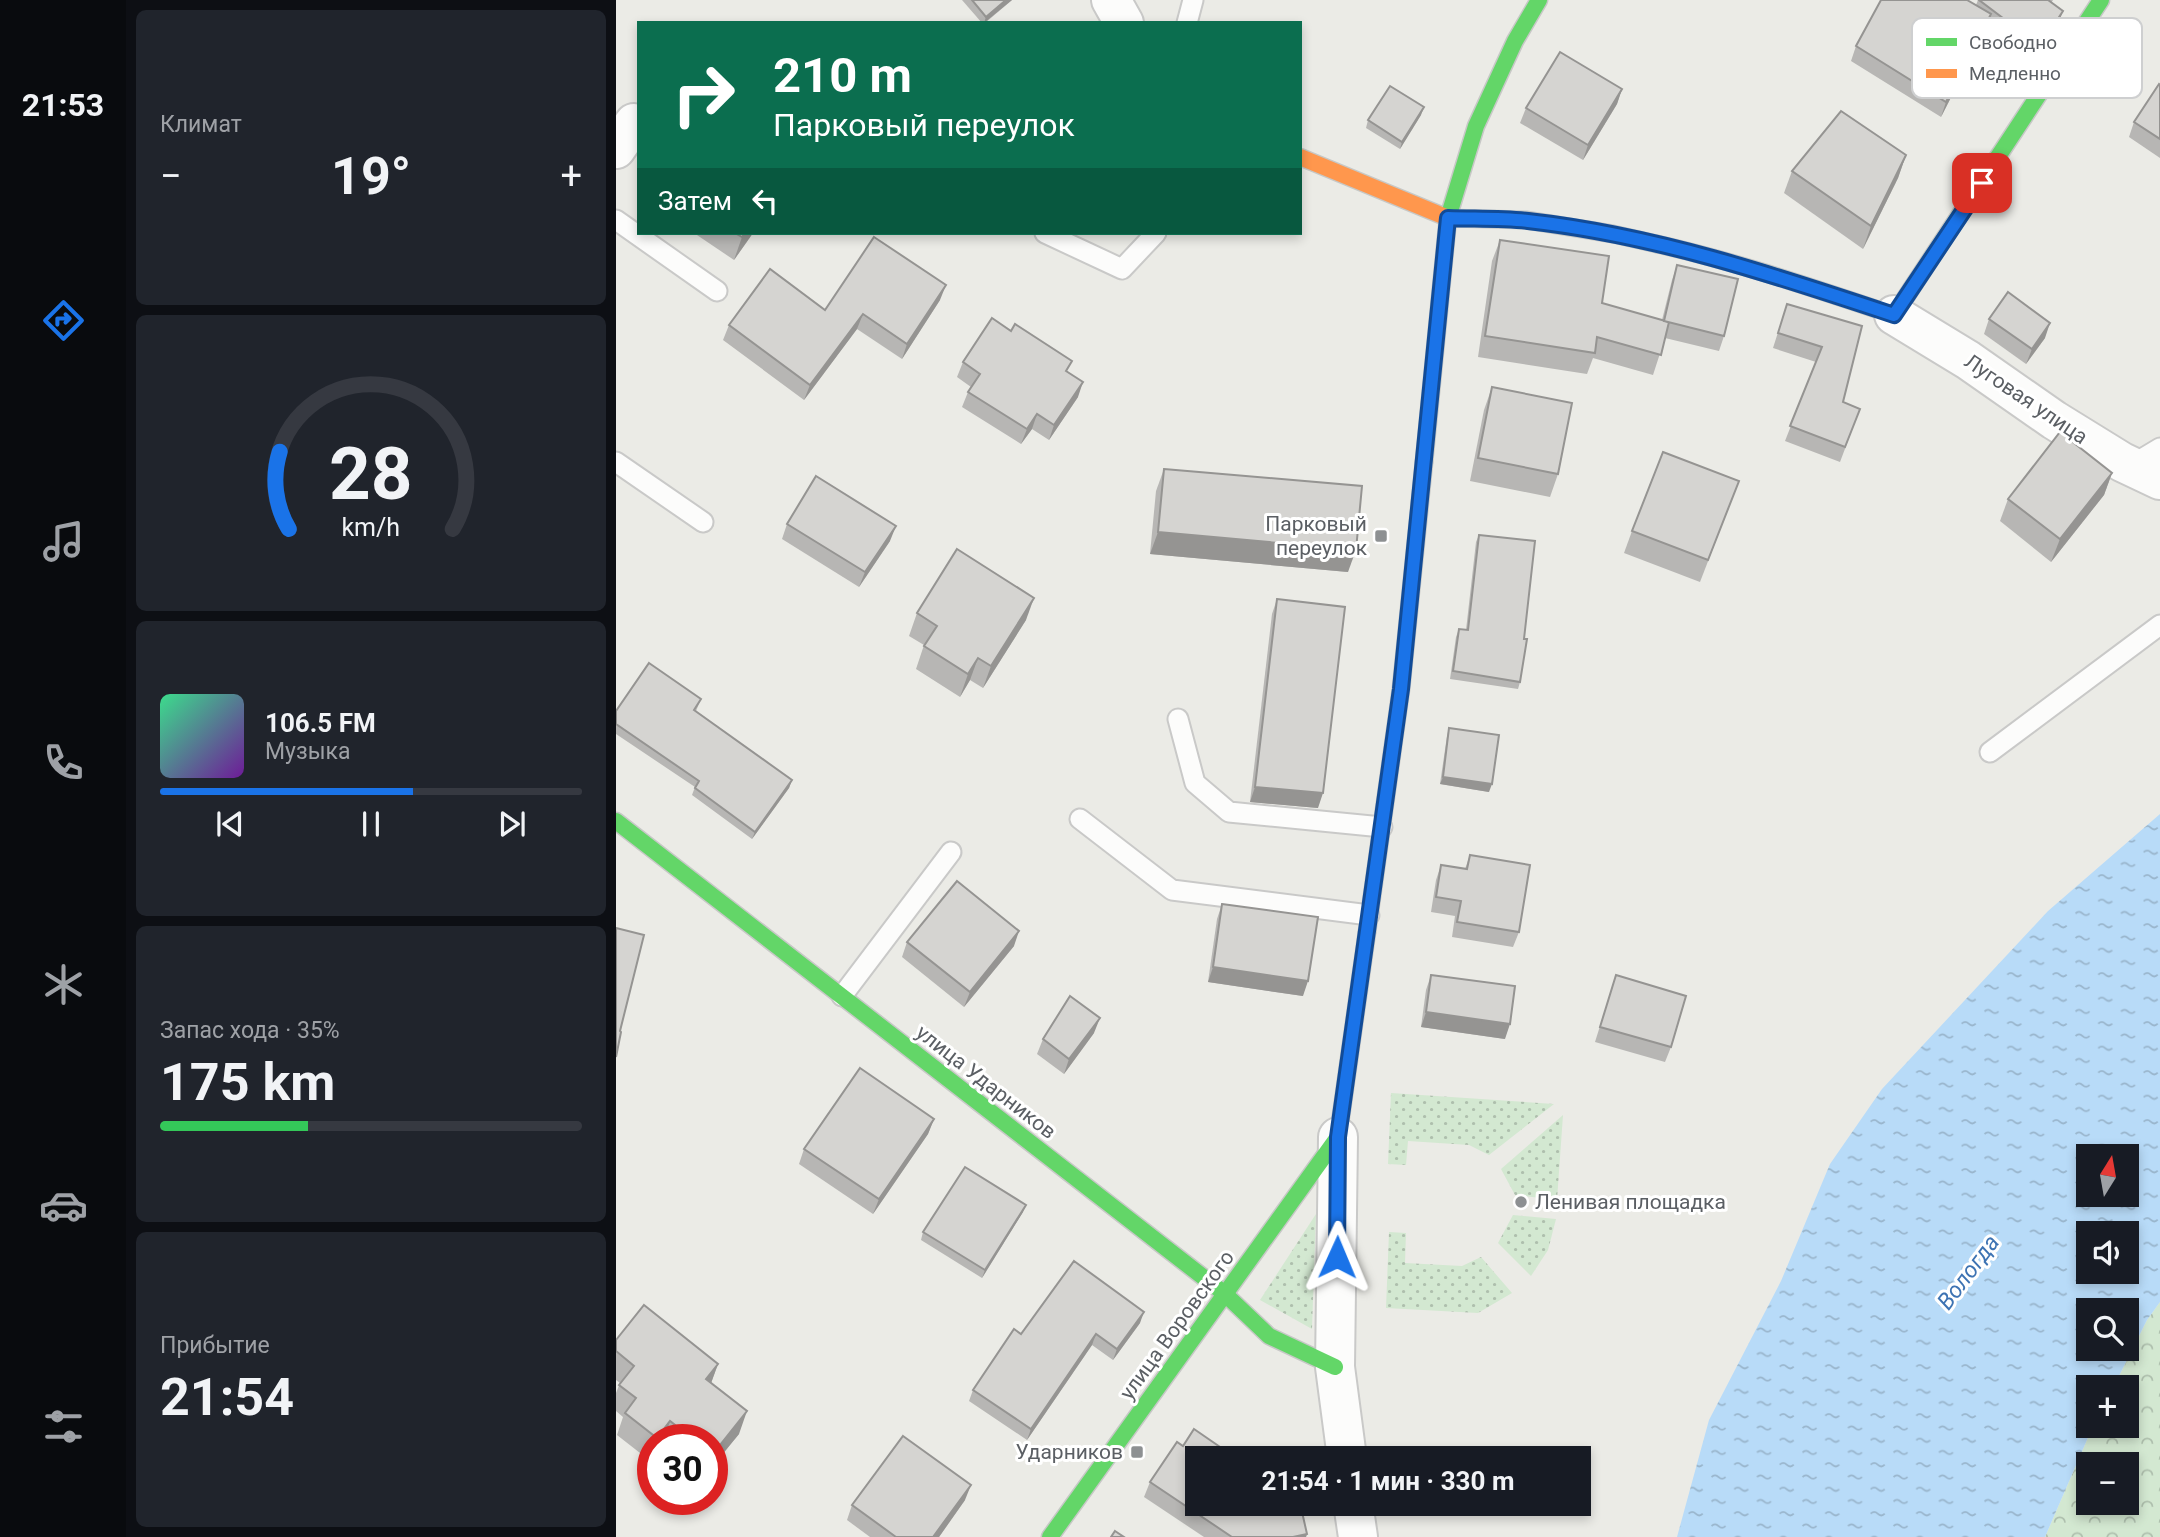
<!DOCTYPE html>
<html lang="ru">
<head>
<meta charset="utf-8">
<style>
	:root { --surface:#171b24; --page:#20242c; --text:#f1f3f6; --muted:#9ea1a6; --line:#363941; --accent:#1a73e8 }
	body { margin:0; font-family:Roboto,sans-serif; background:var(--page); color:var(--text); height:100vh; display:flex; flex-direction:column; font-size:26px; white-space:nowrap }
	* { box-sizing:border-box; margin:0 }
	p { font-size:23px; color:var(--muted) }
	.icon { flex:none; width:38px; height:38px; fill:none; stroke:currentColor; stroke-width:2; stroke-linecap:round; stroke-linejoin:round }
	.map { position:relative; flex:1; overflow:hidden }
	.sheet { display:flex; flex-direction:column; gap:10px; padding:10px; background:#0d0f14; width:490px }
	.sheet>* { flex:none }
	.guide { position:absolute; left:21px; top:21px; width:665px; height:214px; border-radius:0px; box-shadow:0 4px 10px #0003; background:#0b6e4f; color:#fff; overflow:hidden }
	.needle { width:46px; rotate:11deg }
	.fabs { position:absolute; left:1460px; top:1144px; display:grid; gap:14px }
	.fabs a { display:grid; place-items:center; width:63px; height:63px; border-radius:0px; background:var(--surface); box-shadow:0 4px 10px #0003; font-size:35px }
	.speed { position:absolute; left:21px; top:1424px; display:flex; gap:14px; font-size:35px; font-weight:700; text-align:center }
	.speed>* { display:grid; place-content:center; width:91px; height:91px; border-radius:50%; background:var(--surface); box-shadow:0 4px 10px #0003; line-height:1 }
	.speed .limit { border:10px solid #d22; background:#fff; color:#111 }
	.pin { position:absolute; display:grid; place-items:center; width:60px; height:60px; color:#fff; margin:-30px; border-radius:14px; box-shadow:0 4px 10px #0006 }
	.me { position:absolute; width:77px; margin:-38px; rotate:1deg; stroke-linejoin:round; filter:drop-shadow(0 0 5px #0008) }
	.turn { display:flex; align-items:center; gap:24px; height:147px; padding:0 21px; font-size:32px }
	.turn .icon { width:91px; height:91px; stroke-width:2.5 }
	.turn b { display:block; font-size:49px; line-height:60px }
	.then { display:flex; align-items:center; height:66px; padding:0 21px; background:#0003; gap:14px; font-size:26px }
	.big { font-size:52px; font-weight:700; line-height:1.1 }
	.sheet .card { flex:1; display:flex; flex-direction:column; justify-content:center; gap:10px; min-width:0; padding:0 24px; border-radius:10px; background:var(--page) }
	.sheet .dial { align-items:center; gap:0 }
	.dial svg { height:182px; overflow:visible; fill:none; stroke:var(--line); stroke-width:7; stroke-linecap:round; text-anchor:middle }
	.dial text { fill:var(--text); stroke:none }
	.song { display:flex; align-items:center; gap:21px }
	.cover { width:84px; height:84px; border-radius:10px; background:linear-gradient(135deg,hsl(150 70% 55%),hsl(280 70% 35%)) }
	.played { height:7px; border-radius:4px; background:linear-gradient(90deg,var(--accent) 60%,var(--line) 60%) }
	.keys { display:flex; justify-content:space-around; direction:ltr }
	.heat { display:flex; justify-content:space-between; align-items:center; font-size:38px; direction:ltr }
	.charge { height:10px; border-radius:5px; background:linear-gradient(90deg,#34c759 35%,var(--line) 0) }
	.trip { position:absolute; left:569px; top:1446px; width:406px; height:70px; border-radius:0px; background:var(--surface); box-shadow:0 4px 10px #0003; font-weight:700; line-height:70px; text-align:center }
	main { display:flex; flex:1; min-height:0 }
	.tabs { display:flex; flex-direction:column; width:126px; justify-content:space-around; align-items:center; background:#090b0e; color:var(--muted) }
	.tabs .icon { width:49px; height:49px }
	.tabs .active { color:var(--accent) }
	.tabs b { font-size:32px; color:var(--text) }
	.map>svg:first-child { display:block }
	.grass { fill:url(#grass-dots) }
	.forest { fill:url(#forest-crowns); fill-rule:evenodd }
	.water { fill:url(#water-ripples); fill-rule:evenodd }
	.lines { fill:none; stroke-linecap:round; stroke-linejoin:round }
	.lane-casing { stroke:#c9c9c8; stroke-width:23 }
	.street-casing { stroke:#c9c9c8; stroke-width:42 }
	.fast-casing { stroke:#c7c8c6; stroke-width:19 }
	.slow-casing { stroke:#c7c8c6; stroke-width:19 }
	.lane { stroke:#fcfcfb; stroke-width:19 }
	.street { stroke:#fcfcfb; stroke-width:38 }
	.fast { stroke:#63d668; stroke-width:16 }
	.slow { stroke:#ff974d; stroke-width:16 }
	.wall { fill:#b7b6b4 }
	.shaded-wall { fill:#959492 }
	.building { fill:#d5d4d1; stroke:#959492; stroke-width:2 }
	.route-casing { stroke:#114b97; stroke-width:18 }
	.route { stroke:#1a73e8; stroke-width:12 }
	.poi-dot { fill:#8d9092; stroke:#fff; stroke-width:2.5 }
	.labels { text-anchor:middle; stroke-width:6; stroke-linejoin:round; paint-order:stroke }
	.street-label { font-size:21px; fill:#5b5f64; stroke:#fff }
	.poi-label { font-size:21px; fill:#5b5f64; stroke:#fff; text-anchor:end }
	.water-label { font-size:23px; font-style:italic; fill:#3d73b3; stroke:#fff }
	.key { fill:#fff; stroke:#cecfd0; stroke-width:2 }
	.key-label { font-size:19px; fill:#5b5f64 }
</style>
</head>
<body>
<main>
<nav class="tabs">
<b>21:53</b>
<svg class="icon active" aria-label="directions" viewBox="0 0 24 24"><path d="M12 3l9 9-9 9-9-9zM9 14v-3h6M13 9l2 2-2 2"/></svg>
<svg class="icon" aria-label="music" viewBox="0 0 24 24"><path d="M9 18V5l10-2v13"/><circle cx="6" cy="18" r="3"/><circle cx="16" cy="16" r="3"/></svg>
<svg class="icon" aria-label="phone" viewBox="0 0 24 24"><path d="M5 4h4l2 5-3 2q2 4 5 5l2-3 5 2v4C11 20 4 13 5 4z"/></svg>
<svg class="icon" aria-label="climate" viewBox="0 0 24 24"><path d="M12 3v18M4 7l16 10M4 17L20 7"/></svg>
<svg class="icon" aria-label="car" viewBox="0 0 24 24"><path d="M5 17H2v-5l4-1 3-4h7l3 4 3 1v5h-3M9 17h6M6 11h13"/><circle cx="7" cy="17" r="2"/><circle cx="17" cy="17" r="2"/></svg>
<svg class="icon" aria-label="filters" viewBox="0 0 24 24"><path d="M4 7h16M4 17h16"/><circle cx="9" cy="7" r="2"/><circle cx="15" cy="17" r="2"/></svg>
</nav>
<section class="sheet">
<div class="card"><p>Климат</p>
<div class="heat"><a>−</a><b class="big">19°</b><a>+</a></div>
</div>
<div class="card dial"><svg viewBox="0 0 100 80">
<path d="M14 69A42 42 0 1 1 86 69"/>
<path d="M14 69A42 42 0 0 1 10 35" stroke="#1a73e8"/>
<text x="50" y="56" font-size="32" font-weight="700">28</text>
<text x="50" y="72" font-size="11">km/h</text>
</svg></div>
<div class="card">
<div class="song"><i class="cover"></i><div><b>106.5 FM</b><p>Музыка</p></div></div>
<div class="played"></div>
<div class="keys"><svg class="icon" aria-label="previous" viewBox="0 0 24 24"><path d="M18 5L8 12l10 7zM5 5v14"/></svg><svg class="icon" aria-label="pause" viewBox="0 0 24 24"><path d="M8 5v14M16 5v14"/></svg><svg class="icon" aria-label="next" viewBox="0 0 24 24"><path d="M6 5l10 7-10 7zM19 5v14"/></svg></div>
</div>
<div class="card"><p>Запас хода · 35%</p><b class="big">175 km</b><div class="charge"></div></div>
<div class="card"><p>Прибытие</p><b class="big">21:54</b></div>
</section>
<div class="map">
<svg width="1544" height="1537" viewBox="0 0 1544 1537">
	<defs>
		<pattern id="grass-dots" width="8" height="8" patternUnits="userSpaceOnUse" patternTransform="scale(1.75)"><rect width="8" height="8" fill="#d3e8d1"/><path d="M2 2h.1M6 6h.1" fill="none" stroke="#aebfad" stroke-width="1.8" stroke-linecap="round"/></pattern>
		<pattern id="forest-crowns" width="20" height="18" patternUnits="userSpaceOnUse" patternTransform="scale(1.75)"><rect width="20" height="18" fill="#d3e8d1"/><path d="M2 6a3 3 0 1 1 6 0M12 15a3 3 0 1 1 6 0" fill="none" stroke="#aebfad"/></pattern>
		<pattern id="water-ripples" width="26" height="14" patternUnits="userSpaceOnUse" patternTransform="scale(1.75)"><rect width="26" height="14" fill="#b8dbf8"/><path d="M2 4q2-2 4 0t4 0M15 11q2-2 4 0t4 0" fill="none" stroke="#99b5cc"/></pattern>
	</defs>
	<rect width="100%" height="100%" fill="#ebebe6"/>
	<g class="grass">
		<path d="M775 1093 938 1104 873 1155 853 1145 792 1141 790 1165 772 1164Z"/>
		<path d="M947 1115 941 1200 899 1195 885 1169Z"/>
		<path d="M700 1214 696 1329 644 1300Z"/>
		<path d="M897 1215 940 1219 932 1250 915 1276 882 1243Z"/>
		<path d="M773 1232 790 1233 789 1263 846 1266 865 1257 896 1293 862 1313 770 1308Z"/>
	</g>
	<path class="forest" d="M1544 1302V1537H1429L1477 1426H1510V1388H1497L1531 1320ZM1472 1465H1510V1503H1472Z"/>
	<path class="water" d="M1544 814V1302L1531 1320 1497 1388H1472V1426H1477L1429 1537H1061L1093 1420 1165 1281 1214 1164 1266 1089 1432 911ZM1472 1157H1510V1195H1472ZM1472 1234H1510V1272H1472ZM1472 1311H1510V1349H1472Z"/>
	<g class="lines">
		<defs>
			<g id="lane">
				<path d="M571 23 577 0"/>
				<path d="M0 220 101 291"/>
				<path d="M429 233 506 269 540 233"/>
				<path d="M0 462 87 522"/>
				<path d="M1514 466 1544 448"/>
				<path d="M562 719 579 783 613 812 766 827"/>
				<path d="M1374 752 1544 625"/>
				<path d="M464 819 556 890 753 915"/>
				<path d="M226 996 335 852"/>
			</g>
			<g id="street">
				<path d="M495 0 508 23"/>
				<path d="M0 149 18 123"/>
				<path d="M1278 315 1352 360 1438 420 1506 462 1544 480"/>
				<path d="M722 1137 719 1367 731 1458"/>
				<path d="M737 1503 742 1537"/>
			</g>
			<g id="fast">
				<path d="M1041 244C1122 262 1200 289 1278 315L1485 0"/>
				<path d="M808 462 832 218 860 126 899 41 923 0"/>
				<path d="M0 821 609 1294 653 1336 719 1367"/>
				<path d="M434 1537 722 1137 751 932"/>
			</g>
			<g id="slow">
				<path d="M684 157 832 218 910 220 997 234 1041 244"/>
				<path d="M751 932 785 689 808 462"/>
			</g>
		</defs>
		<use href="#lane" class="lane-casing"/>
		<use href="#street" class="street-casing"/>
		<use href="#fast" class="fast-casing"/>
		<use href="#slow" class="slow-casing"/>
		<use href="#lane" class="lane"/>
		<use href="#street" class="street"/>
		<use href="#fast" class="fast"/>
		<use href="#slow" class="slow"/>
	</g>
	<g class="wall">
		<path d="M346 0H396L369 23H366Z"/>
		<path d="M1362 0H1437L1435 3 1441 27 1418 61 1371 25 1325 117 1235 61 1240 46 1360 5Z"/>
		<path d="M1544 85V158L1513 137 1518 122Z"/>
		<path d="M1006 89 1001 104 967 160 904 123 910 108Z"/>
		<path d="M805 115 784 149 750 128 752 120Z"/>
		<path d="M1290 155 1282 178 1247 249 1168 193 1176 171Z"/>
		<path d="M78 233H137L118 260Z"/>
		<path d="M884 240 986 303 1046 320 1056 280 1061 265 1108 336 1103 351 1049 338 1037 375 977 358 971 374 862 357 876 261Z"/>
		<path d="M324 300 286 359 241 329 188 400 107 340 113 325 209 310Z"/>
		<path d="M1171 304 1246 326 1227 402 1244 409 1224 462 1169 441 1200 362 1157 348Z"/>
		<path d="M1373 319 1429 338 1410 364 1368 334Z"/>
		<path d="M347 362 452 372 462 397 433 440 416 429 405 444 346 407 352 392 355 387 341 377Z"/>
		<path d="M876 387 942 474 934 497 854 481 868 410Z"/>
		<path d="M548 469 732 572 534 554 540 491Z"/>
		<path d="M1496 473 1488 495 1435 562 1384 521 1392 499Z"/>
		<path d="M1123 481 1084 582 1008 553 1016 531Z"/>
		<path d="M171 524 274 541 243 587 166 539Z"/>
		<path d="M863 535 908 639 904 682 902 689 834 679 840 637 843 629 850 630 860 542Z"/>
		<path d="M661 599 702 808 634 802 656 614Z"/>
		<path d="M301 613 410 620 367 688 354 680 344 697 300 669 308 645 293 636Z"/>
		<path d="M85 699 80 711 176 780 173 788 136 839 76 795 79 787 0 734V711Z"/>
		<path d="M833 728 873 792 824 784 831 736Z"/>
		<path d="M854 855 903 932 897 947 836 937 839 916 815 912 820 880 825 865 849 869Z"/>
		<path d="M606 904 687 996 592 982 601 919Z"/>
		<path d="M291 942 398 946 348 1007 286 957Z"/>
		<path d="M815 975 889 1039 805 1027 810 990Z"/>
		<path d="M1000 975 1055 1047 1049 1062 979 1042Z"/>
		<path d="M478 1033 448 1074 421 1054 427 1039Z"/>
		<path d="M318 1119 312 1134 257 1214 183 1164 188 1149Z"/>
		<path d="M407 1212 366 1278 305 1240 307 1232Z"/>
		<path d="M524 1323 497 1360 476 1345 411 1440 353 1401 357 1390 405 1334Z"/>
		<path d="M0 1340 102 1364 95 1383 123 1434 96 1467V1440H37V1456L33 1460 1 1435 7 1417 0 1411V1393L4 1383 0 1380Z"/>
		<path d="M581 1458 691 1534 690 1537H588L528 1497 534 1482Z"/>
		<path d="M349 1500 323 1537H254L231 1520 236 1505Z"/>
	</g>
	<g class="shaded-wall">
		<path d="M390 0H396L368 23 370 17Z"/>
		<path d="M1447 11 1441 27 1418 61 1424 46Z"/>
		<path d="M1375 14 1370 29 1325 117 1330 102Z"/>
		<path d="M1006 89 1001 104 967 160 972 145Z"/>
		<path d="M808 107 805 115 784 149 786 142Z"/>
		<path d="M1290 155 1282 178 1247 249 1255 226Z"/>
		<path d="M129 233H137L118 260 126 237Z"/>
		<path d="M330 285 324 300 286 359 291 344Z"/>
		<path d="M247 314 241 329 188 400 194 385Z"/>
		<path d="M1434 323 1429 338 1410 364 1416 349Z"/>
		<path d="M467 382 462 397 433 440 438 425Z"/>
		<path d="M421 414 416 429 405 444 411 429Z"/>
		<path d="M1496 473 1488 495 1435 562 1444 539Z"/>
		<path d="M280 526 274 541 243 587 249 572Z"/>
		<path d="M542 532 740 550 732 572 534 554Z"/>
		<path d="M418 598 410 620 367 688 375 666Z"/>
		<path d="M362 658 354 680 344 697 352 674Z"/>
		<path d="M827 777 876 784 873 792 824 784Z"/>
		<path d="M176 780 173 788 136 839 139 832Z"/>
		<path d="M639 787 707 793 702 808 634 802Z"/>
		<path d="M403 931 398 946 348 1007 354 992Z"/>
		<path d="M597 967 692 981 687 996 592 982Z"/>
		<path d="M810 1012 894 1024 889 1039 805 1027Z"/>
		<path d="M484 1018 478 1033 448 1074 453 1059Z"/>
		<path d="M318 1119 312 1134 257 1214 263 1199Z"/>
		<path d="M410 1205 407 1212 366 1278 369 1270Z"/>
		<path d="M528 1312 524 1323 497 1360 501 1349Z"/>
		<path d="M480 1334 476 1345 411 1440 415 1429Z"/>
		<path d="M102 1364 94 1386 90 1379Z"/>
		<path d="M131 1411 123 1434 96 1467V1455Z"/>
		<path d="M54 1421 48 1440H40L41 1438Z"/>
		<path d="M355 1485 349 1500 323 1537H317Z"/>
		<path d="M691 1534 690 1537H677Z"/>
	</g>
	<g class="building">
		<path d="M356 0H390L370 17Z"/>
		<path d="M1265 0H1351L1375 14 1330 102 1240 46Z"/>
		<path d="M1363 0H1432L1447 11 1424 46Z"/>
		<path d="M944 52 1006 89 972 145 910 108Z"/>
		<path d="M1543 84 1544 85V139L1518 122Z"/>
		<path d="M774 86 808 107 786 142 752 120Z"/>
		<path d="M1225 111 1290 155 1255 226 1176 171Z"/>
		<path d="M119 233H129L126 237Z"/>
		<path d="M258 237 330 285 291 344 247 314 194 385 113 325 154 269 209 310Z"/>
		<path d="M884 240 993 256 986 303 1053 322 1045 355 981 337 979 353 869 336Z"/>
		<path d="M1061 265 1122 279 1108 336 1048 321Z"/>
		<path d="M1392 292 1434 323 1416 349 1373 319Z"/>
		<path d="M1171 304 1246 326 1227 402 1244 409 1229 447 1174 426 1206 347 1162 333Z"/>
		<path d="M376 318 395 331 399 324 456 361 450 371 467 382 438 425 421 414 411 429 352 392 364 374 347 362Z"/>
		<path d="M876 387 956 403 942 474 862 458Z"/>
		<path d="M1444 432 1496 473 1444 539 1392 499Z"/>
		<path d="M1047 452 1123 481 1092 560 1016 531Z"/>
		<path d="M548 469 746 486 740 550 542 532Z"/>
		<path d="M200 476 280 526 249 572 171 524Z"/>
		<path d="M863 535 919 541 908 639H911L904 682 837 671 843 629 852 630Z"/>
		<path d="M341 549 418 598 375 666 362 658 352 674 308 646 321 626 301 613Z"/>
		<path d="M661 599 729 607 707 793 639 787Z"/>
		<path d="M33 663 85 699 78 710 176 780 139 832 79 788 83 781 0 724V711Z"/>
		<path d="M833 728 883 735 876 784 827 777Z"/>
		<path d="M854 855 914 865 903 932 841 922 845 901 820 897 825 865 851 869Z"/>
		<path d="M341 881 403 931 354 992 291 942Z"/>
		<path d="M606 904 702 917 692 981 597 967Z"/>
		<path d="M0 928 28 935 4 1031 5 1032 0 1057Z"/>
		<path d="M815 975 899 986 894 1024 810 1012Z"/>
		<path d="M1000 975 1070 996 1055 1047 984 1027Z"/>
		<path d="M454 996 484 1018 453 1059 427 1039Z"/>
		<path d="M244 1068 318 1119 263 1199 188 1149Z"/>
		<path d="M349 1167 410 1205 369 1270 307 1232Z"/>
		<path d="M458 1261 528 1312 501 1349 480 1334 415 1429 357 1390 398 1329 405 1334Z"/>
		<path d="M28 1305 102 1364 90 1379 131 1411 96 1455V1440H78L54 1421 41 1438 9 1413 20 1398 3 1385 18 1366 0 1351V1340Z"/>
		<path d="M578 1429 620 1458H581V1503H651L654 1505 663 1503H684L691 1534 677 1537H616L534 1482 561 1442 567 1446Z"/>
		<path d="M287 1436 355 1485 317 1537H280L236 1505Z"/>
		<path d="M499 1531 508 1537H495Z"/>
	</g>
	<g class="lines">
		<defs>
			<path id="route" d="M721 1257 722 1137 785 689 832 218C858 219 886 218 912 221 1038 235 1158 275 1278 315L1366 183"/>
		</defs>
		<use href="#route" class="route-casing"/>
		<use href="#route" class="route"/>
	</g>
	<g class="poi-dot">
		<rect x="758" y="529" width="14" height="14" rx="3.5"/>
		<circle cx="905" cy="1202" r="7"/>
		<rect x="514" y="1445" width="14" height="14" rx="3.5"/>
	</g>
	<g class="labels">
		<g class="street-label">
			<text transform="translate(1410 399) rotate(34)" y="7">Луговая улица</text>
			<text transform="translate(370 1082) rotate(38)" y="7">улица Ударников</text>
			<text transform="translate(561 1325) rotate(-54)" y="7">улица Воровского</text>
		</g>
		<g class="poi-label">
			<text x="751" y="531">Парковый<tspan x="751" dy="24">переулок</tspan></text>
			<text x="919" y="1209" text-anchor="start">Ленивая площадка</text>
			<text x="507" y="1459">Ударников</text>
		</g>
		<g class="water-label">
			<text transform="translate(1352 1272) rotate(-53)" y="8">Вологда</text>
		</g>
	</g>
	<rect x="1296" y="18" width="230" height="80" rx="10" class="key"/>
	<rect x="1310" y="38" width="31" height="8" fill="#63d668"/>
	<rect x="1310" y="69" width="31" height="9" fill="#ff974d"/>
	<g class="key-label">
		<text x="1353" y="49">Свободно</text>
		<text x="1353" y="80">Медленно</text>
	</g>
</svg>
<div class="fabs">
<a><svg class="needle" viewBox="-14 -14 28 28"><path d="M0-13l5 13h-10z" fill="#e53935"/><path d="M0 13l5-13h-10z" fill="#9ea1a6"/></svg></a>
<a><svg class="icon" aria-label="sound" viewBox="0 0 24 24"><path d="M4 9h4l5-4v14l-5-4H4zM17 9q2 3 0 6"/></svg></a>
<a><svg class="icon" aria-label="search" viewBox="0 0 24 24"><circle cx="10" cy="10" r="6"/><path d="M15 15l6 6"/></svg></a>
<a>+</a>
<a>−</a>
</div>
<div class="speed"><div class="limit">30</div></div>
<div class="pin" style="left:1366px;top:183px;background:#d93025"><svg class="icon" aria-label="arrive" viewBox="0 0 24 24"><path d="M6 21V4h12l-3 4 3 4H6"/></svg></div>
<svg class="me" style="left:721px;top:1257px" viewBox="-20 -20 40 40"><path d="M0-17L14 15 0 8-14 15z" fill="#1a73e8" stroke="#fff" stroke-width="4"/></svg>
<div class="trip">21:54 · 1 мин · 330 m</div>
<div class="guide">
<div class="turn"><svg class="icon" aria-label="right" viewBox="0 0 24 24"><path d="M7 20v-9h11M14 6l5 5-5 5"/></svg><div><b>210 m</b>Парковый переулок</div></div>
<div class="then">Затем<svg class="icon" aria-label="left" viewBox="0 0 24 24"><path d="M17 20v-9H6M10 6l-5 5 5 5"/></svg></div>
</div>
</div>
</main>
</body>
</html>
